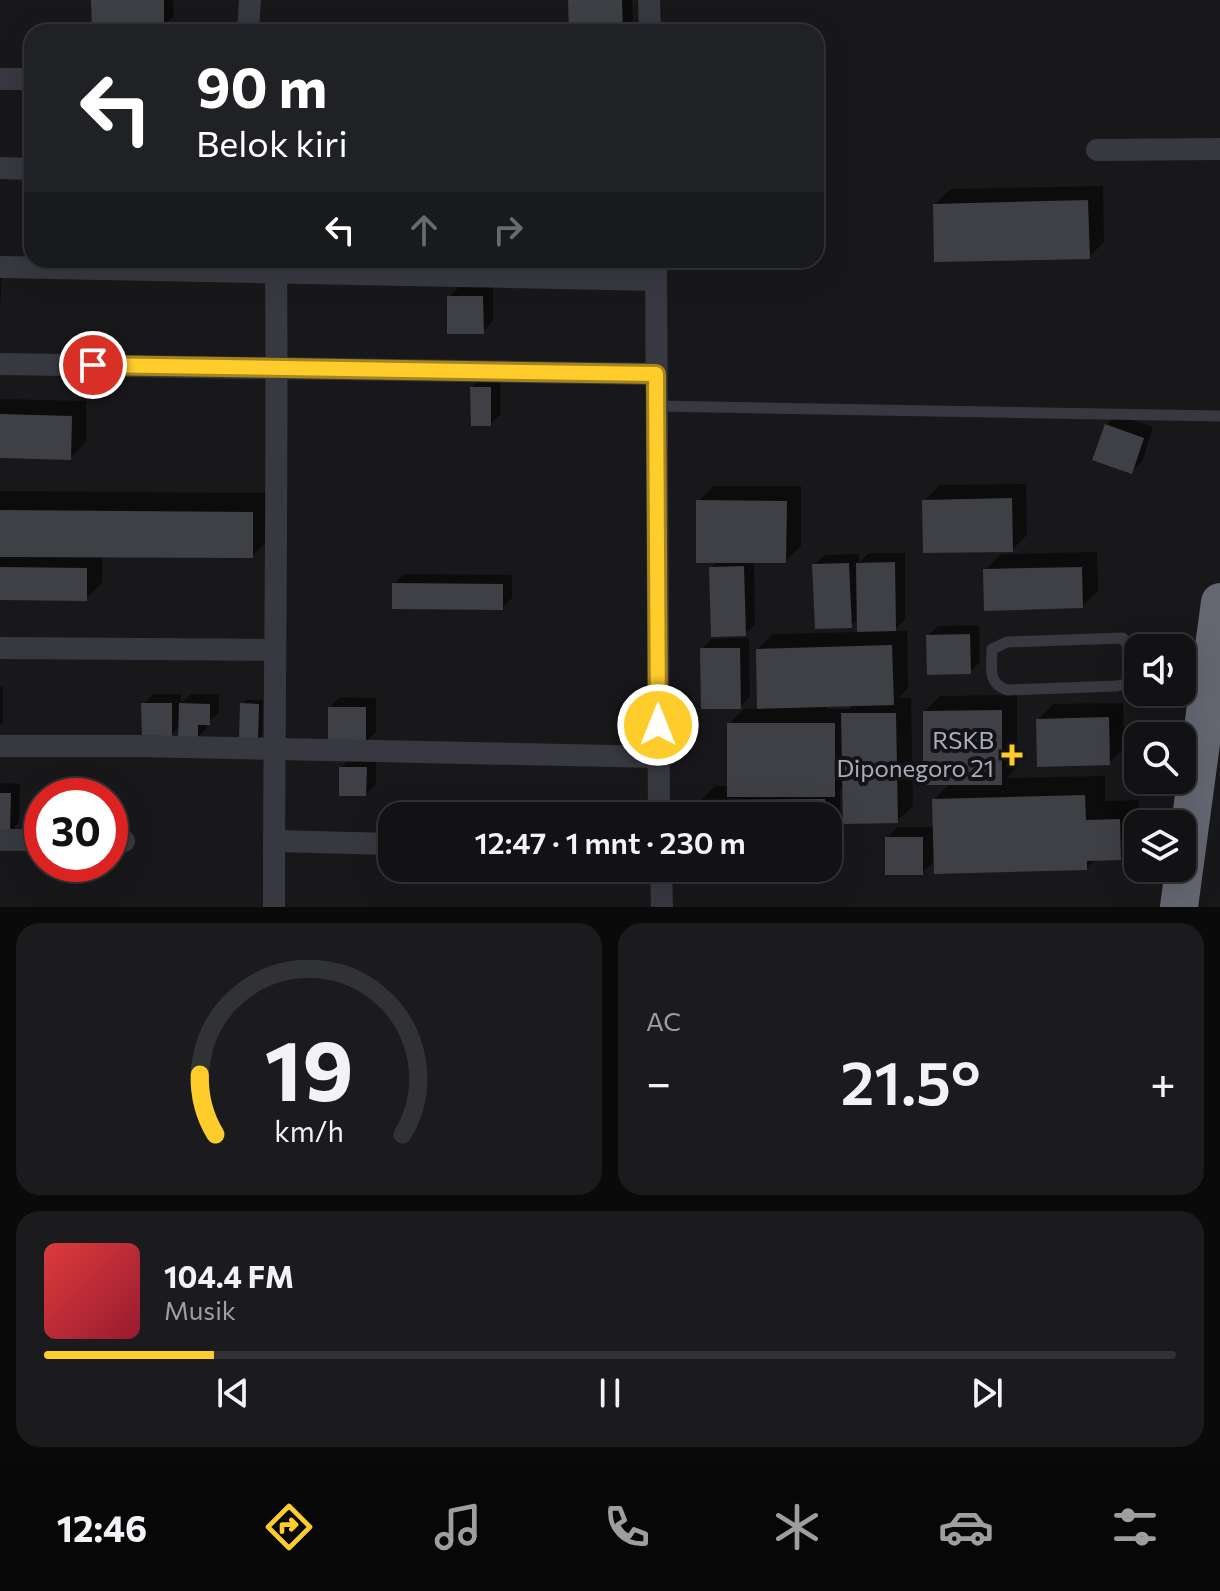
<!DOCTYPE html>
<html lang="id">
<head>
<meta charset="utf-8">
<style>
	:root { --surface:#121214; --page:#1b1b1d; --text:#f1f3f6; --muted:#9c9ea0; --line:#313234; --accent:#ffcd2b }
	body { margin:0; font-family:Commissioner,sans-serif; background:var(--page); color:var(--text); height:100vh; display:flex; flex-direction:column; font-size:30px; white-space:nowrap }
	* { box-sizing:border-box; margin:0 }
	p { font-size:26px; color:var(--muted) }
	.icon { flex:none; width:44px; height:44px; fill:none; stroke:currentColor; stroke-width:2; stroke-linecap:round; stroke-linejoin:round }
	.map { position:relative; height:907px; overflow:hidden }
	.panel { display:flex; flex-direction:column; gap:16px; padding:16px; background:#0a0a0b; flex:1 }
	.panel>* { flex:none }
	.banner { position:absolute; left:24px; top:24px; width:800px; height:244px; border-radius:24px; box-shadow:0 8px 32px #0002,0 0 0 2px var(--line); background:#202124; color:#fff; overflow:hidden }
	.fabs { position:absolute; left:1124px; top:634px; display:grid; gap:16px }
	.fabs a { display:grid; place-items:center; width:72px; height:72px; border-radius:16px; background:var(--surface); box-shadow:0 8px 32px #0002,0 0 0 2px var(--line); font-size:40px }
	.speed { position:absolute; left:24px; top:778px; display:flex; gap:16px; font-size:40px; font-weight:700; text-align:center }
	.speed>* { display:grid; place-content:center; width:104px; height:104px; border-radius:50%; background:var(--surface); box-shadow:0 8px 32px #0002,0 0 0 2px var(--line); line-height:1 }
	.speed .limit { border:12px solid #d22; background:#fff; color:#111 }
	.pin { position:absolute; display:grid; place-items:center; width:68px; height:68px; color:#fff; margin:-34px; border:4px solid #fff; border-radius:50%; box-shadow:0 2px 8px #0007 }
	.me { position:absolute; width:88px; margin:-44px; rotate:0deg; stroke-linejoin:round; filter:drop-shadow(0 0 6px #0008) }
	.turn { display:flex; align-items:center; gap:28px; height:168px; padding:0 40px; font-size:36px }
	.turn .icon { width:104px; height:104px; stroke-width:2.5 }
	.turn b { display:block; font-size:56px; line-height:68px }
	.lanes { display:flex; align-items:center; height:76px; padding:0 40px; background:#0003; justify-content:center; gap:40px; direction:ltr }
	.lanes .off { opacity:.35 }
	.big { font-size:60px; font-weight:600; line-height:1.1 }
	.panel .widget { flex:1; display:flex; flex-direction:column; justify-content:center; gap:12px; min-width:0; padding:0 28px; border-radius:24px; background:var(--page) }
	.panel .dial { align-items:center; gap:0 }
	.dial svg { height:208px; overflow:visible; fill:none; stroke:var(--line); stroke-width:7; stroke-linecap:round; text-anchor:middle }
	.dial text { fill:var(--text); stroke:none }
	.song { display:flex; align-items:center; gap:24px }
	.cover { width:96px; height:96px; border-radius:12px; background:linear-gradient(135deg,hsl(0 70% 55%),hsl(350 70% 35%)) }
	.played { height:8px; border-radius:4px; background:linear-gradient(90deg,var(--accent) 15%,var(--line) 15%) }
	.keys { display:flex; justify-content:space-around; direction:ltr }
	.heat { display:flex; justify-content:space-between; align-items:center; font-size:44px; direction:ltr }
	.panel .tiles { flex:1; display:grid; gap:16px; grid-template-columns:1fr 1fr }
	.widget:last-child { grid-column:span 2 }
	.trip { position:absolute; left:378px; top:802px; width:464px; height:80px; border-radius:24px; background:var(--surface); box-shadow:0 8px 32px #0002,0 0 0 2px var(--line); font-weight:600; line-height:80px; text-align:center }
	.tabs { display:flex; height:128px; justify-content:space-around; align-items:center; background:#070708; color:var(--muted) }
	.tabs .icon { width:56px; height:56px }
	.tabs .active { color:var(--accent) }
	.tabs b { font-size:36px; color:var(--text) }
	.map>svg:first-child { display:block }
	.shadow { fill:#0007; fill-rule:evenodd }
	.building { fill:#3f4045 }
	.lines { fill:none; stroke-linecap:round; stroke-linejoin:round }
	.lane { stroke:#383940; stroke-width:11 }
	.street { stroke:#383940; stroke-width:22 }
	.highway { stroke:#646671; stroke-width:38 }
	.route-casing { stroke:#a6851c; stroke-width:20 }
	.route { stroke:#ffcd2b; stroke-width:14 }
	.poi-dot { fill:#ffcd2b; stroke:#131315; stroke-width:3 }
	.labels { text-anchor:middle; stroke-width:8; stroke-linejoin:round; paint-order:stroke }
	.poi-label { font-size:24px; fill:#a9adbb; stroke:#131315; text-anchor:end }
</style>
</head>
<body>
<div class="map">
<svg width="1220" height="907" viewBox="0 0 1220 907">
	<rect width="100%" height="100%" fill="#18181a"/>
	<g class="shadow">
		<path d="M93 0H173L174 16 163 26Z"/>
		<path d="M570 0H632L633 20 622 31Z"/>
		<path d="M1103 186 1104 242 1089 257 935 204 951 189Z"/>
		<path d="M0 271H2L0 311Z"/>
		<path d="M493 286V321L483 332 449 297 459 287Z"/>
		<path d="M482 377 500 378 501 414 490 424 472 388Z"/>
		<path d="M0 399 86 401V442L70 458 0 456Z"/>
		<path d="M1117 415 1153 427 1142 461 1132 472 1106 425Z"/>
		<path d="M1026 484 1027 535 1012 550 924 501 940 485Z"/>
		<path d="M714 486H801V546L785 561H754L755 624 745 634 711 568 718 561 698 501Z"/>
		<path d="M0 491 272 493V536L252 556 102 555V583L86 599 0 598Z"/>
		<path d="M1097 552 1098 591 1082 606 985 570 1001 554Z"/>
		<path d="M869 553H905V619L893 631H907L908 688 898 698H911L913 806 897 821 844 784 840 789 841 852 828 865V816H700V801L715 786H729V724L744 709H759L758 649 773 634 859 632V618L851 626 814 565 825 555 859 554V563ZM853 704 849 709H827V705Z"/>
		<path d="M404 574 512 575V598L502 608 394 584Z"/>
		<path d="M979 625 980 662 970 672 928 636 938 626Z"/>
		<path d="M749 638 750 696 740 707 702 649 712 639Z"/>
		<path d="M0 687H3V723L0 725Z"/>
		<path d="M154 694H181V703L191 694H219V713L207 723V728L197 738 180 726 171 735 143 704Z"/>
		<path d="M1017 695V767L1006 778 1105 776V801L1139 800 1138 840 1120 858 1096 859 1086 868 935 860 922 873 887 838 897 827H934V800L950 783 925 711 940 696Z"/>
		<path d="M340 697 376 698V732L366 742 330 707Z"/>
		<path d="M247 700H263L262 735 258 740 242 704Z"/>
		<path d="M1123 703 1124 748 1109 763 1038 720 1053 704Z"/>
		<path d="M351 757 376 758V784L366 794 341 768Z"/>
		<path d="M0 783 20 784 19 822 9 833 0 832Z"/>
	</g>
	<g class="building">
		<path d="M91 0H164V28L92 29Z"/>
		<path d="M568 0H622L623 32H569Z"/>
		<path d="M1088 200 1090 259 934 262 933 204Z"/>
		<path d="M447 296H483L484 334H447Z"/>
		<path d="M470 387H491V426H471Z"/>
		<path d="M0 414 72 416 71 460 0 458Z"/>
		<path d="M1105 424 1144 438 1132 474 1092 460Z"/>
		<path d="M1012 498 1013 552 923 553 922 500Z"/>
		<path d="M696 500 787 501 786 563H696Z"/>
		<path d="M0 510 253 512V558L0 557Z"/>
		<path d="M895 562 896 631 857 632 856 563Z"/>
		<path d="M849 563 852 628 815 629 812 564Z"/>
		<path d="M744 566 746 636 711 637 709 567Z"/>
		<path d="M0 567 87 568V601L0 600Z"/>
		<path d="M1082 567 1083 608 984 611 983 569Z"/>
		<path d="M392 583 503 584V610L392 609Z"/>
		<path d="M970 634 971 674 927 675 926 635Z"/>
		<path d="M892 645 894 705 757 709 756 649Z"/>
		<path d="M700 648H740L741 709H701Z"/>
		<path d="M141 703H172V737H142Z"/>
		<path d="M179 703 210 704V725H198V740H178Z"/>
		<path d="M240 703 259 704 258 742 239 741Z"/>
		<rect x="328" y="707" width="38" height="37"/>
		<path d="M1002 710V785H923V711Z"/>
		<path d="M841 713H896L898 823 843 824Z"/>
		<path d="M1109 717 1110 765 1037 767 1036 719Z"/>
		<rect x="727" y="723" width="108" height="74"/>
		<path d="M339 767H367L366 796H339Z"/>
		<path d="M0 793H11L10 835 0 834Z"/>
		<path d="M1085 795 1086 820 1120 819 1121 860 1087 861V870L934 874 932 799Z"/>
		<path d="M825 799 826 816H698V800Z"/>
		<rect x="885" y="837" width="38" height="38"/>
		<path d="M699 868H764V871L699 872Z"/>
	</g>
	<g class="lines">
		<g class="lane">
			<path d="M656 406 1220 416"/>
			<path d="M1130 663 1131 651 1123 638 1007 642 992 649C992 668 987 683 1007 690L1117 686 1126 684 1130 676V663H1138"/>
			<path d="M1182 663 1207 664"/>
		</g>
		<g class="street">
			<path d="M649 0 650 32"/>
			<path d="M248 32 250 0"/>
			<path d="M0 79H32"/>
			<path d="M1097 150 1220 149"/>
			<path d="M0 168 32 169"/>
			<path d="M656 260 659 816"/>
			<path d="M0 267 656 280"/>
			<path d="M0 364 656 374"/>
			<path d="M0 648 274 650"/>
			<path d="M0 746H137L658 757"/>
			<path d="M0 840H42"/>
			<path d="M110 841H124"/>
			<path d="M274 841 392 844"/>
			<path d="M661 868 662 907"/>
			<path d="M274 907C274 691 278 476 276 260"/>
		</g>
		<path class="highway" d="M1179 907 1220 602"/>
	</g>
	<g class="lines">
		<defs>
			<path id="route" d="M93 365 656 374 658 725"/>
		</defs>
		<use href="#route" class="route-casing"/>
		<use href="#route" class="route"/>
	</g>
	<path class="poi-dot" d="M1008 743h8v8h8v8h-8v8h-8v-8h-8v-8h8z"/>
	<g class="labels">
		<g class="poi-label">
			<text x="994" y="749">RSKB<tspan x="994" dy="28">Diponegoro 21</tspan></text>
		</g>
	</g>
</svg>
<div class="fabs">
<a><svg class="icon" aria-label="sound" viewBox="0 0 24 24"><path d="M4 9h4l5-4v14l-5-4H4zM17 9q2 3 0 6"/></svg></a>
<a><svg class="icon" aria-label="search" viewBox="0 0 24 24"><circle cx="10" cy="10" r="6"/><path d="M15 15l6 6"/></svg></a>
<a><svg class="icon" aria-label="layers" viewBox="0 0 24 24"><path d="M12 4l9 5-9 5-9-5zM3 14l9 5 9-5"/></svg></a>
</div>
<div class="speed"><div class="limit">30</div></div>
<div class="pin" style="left:93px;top:365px;background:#d93025"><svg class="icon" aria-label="arrive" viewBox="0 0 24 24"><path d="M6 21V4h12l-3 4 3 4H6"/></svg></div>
<svg class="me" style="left:658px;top:725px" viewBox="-20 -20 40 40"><circle r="17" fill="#ffcd2b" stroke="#fff" stroke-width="3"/><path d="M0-11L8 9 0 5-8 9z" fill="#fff"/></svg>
<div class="trip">12:47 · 1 mnt · 230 m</div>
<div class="banner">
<div class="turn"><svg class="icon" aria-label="left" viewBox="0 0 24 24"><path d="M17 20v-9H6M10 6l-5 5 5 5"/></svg><div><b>90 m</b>Belok kiri</div></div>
<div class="lanes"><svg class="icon" aria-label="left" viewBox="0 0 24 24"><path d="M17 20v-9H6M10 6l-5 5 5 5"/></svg><svg class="icon off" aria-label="ahead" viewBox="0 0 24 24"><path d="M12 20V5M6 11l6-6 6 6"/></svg><svg class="icon off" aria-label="right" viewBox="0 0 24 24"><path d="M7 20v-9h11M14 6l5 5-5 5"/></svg></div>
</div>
</div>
<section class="panel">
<div class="tiles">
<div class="widget dial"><svg viewBox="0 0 100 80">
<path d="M14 69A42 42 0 1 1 86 69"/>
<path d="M14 69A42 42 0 0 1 8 46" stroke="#ffcd2b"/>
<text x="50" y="56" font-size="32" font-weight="700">19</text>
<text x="50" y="72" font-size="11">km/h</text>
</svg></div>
<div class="widget"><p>AC</p>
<div class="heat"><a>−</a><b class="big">21.5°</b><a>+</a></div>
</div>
<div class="widget">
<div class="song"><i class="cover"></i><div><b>104.4 FM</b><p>Musik</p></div></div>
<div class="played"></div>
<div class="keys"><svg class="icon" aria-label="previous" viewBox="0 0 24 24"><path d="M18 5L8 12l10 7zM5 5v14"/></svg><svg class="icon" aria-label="pause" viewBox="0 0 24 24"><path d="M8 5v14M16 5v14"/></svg><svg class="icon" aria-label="next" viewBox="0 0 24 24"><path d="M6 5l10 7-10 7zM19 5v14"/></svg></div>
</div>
</div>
</section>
<nav class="tabs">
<b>12:46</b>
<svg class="icon active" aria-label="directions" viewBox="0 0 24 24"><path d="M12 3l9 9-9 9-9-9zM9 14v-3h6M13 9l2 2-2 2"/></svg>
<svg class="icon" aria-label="music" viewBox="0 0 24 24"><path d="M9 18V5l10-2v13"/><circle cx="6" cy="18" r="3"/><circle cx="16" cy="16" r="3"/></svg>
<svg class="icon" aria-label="phone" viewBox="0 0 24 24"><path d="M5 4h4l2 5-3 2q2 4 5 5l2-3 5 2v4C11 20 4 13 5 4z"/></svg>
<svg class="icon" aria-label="climate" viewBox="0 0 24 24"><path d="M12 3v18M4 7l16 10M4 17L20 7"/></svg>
<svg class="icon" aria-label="car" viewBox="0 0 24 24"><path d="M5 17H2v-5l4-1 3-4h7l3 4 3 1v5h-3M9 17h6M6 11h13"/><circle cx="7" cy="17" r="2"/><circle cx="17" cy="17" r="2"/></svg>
<svg class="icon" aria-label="filters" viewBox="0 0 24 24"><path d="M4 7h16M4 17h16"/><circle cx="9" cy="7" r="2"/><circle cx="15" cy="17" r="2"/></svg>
</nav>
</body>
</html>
